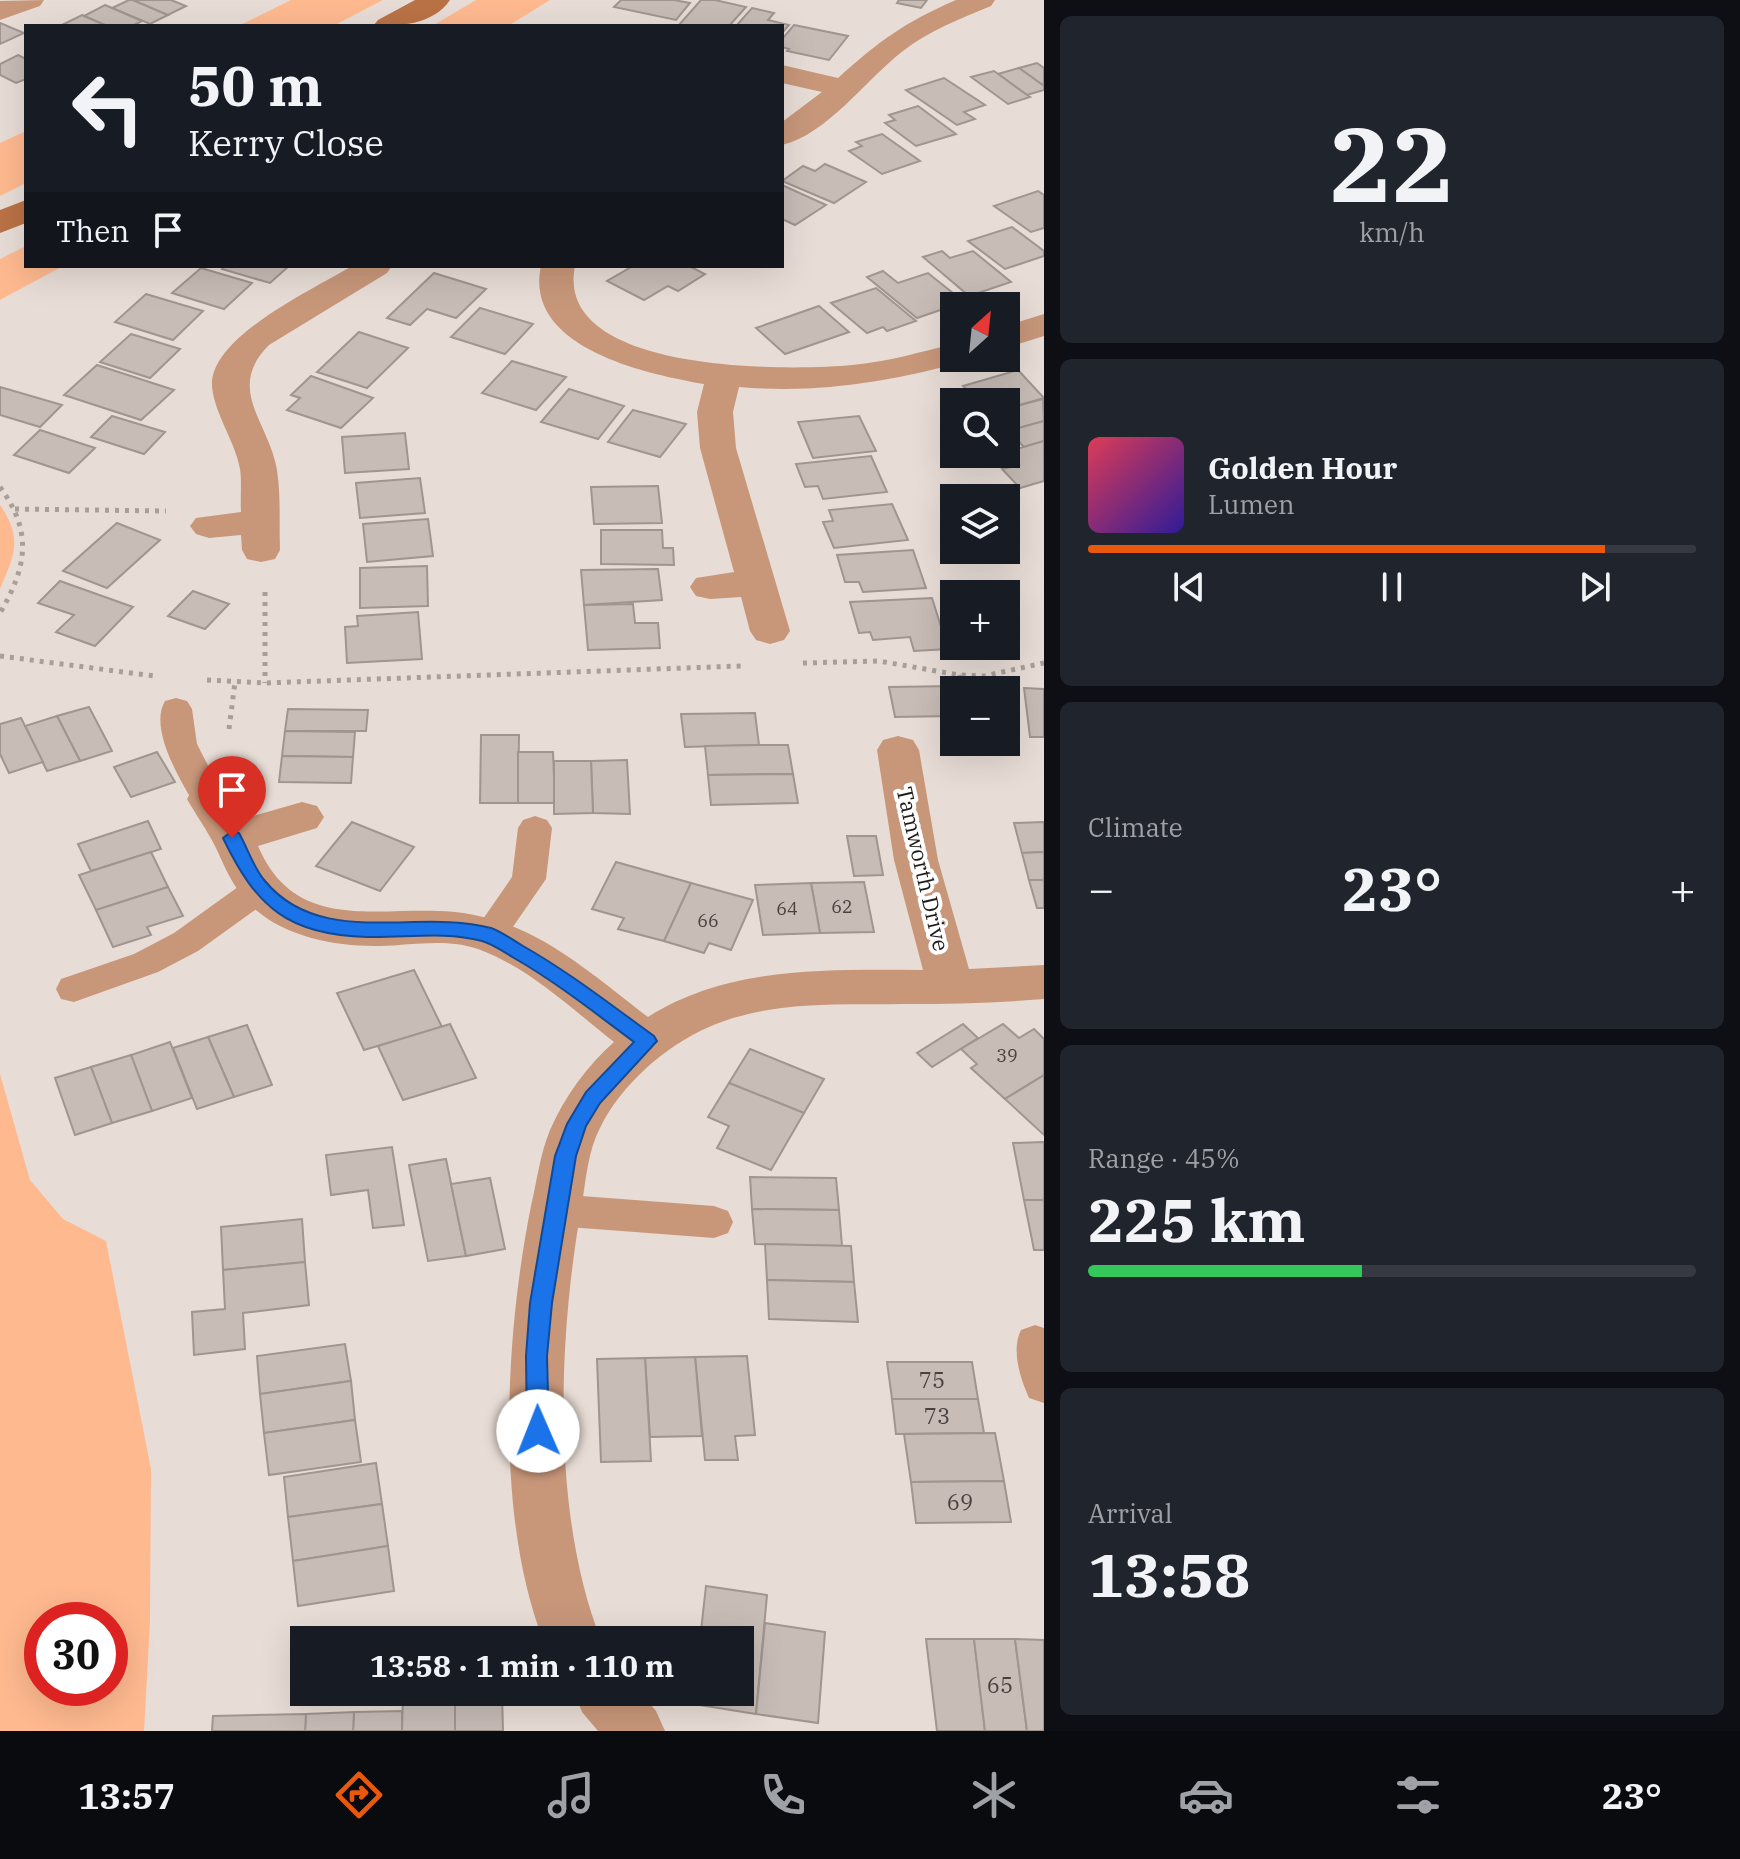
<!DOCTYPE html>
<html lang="en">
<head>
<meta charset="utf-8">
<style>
	:root { --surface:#171b24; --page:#20242c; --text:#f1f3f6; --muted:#9ea1a6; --line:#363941; --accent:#ea580c }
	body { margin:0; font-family:"IBM Plex Serif",serif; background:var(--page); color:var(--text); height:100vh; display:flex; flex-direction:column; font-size:30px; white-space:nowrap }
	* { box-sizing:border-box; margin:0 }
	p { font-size:26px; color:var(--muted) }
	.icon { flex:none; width:44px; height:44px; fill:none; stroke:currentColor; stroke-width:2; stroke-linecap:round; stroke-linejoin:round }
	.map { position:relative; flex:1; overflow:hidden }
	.sheet { display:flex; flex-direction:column; gap:16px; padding:16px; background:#0d0f14; width:696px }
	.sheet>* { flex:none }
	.top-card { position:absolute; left:24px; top:24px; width:760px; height:244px; border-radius:0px; box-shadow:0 8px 32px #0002; background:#171b24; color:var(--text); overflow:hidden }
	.needle { width:52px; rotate:27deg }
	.fabs { position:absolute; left:940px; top:292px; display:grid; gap:16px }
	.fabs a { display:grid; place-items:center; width:80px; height:80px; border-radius:0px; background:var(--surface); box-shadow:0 8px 32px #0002; font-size:40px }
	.speed { position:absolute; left:24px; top:1602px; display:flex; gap:16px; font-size:40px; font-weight:700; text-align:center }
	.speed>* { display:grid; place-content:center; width:104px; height:104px; border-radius:50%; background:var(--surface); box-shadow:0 8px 32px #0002; line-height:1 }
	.speed .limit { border:12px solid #d22; background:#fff; color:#111 }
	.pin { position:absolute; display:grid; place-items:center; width:68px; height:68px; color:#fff; margin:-82px -34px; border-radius:50% 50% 50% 0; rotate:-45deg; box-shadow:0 0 8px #0007 }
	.pin .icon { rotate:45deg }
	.me { position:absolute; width:88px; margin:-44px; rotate:359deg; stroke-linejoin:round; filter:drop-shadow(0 0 6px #0008) }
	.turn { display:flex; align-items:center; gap:28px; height:168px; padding:0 32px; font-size:36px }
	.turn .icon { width:104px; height:104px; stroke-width:2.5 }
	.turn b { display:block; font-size:56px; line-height:68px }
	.then { display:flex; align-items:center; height:76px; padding:0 32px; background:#0003; gap:16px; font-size:30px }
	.big { font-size:60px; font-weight:700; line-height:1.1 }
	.sheet .card { flex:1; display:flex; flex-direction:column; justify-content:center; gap:12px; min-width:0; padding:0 28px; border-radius:12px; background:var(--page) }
	.sheet .dial { align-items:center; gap:0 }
	.dial b { font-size:104px; line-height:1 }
	.song { display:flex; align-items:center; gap:24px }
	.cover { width:96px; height:96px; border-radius:12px; background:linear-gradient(135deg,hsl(350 70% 55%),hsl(250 70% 35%)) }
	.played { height:8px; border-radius:4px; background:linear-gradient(90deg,var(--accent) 85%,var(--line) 85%) }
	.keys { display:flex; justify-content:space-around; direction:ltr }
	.heat { display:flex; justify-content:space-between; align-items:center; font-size:44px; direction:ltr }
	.charge { height:12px; border-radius:6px; background:linear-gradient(90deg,#34c759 45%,var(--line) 0) }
	.trip { position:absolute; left:290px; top:1626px; width:464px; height:80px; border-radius:0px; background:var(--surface); box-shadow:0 8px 32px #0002; font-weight:700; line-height:80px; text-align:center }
	.menu { display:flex; height:128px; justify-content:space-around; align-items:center; background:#090b0e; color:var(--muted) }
	.menu .icon { width:56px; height:56px }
	.menu .current { color:var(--accent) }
	.menu b { font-size:36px; color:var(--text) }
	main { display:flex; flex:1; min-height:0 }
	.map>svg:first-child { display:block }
	.green { fill:#feb98f; fill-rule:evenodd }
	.building { fill:#c7bcb6; stroke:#a0958f; stroke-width:2 }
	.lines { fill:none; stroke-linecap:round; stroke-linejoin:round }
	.path { stroke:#a89f99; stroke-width:5; stroke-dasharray:4 6; stroke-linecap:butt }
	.service { fill:#c8977a; fill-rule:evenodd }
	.minor { fill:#c8977a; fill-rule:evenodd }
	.secondary { fill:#b97245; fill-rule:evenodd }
	.route { fill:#1a73e8; stroke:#114b97; stroke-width:2 }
	.labels { text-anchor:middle; stroke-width:8; stroke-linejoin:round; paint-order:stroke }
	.number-label { font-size:18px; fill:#494340 }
	.street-label { font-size:22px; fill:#1f1b18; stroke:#fff }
	.near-number-label { font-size:22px; fill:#494340 }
</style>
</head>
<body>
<main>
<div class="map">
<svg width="1044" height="1731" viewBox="0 0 1044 1731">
	<rect width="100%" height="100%" fill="#e8ddd6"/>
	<g class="green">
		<path d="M291 0H383L333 26H238Z"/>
		<path d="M476 0H550L508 26H432Z"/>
		<path d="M26 131V183L0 196V143Z"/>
		<path d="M26 246V266H63L0 300V259Z"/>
		<path d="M0 505C23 539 15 553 0 589Z"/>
		<path d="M0 1074 30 1180 63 1219 106 1241 151 1469 150 1622 144 1731H0ZM42 1620H110V1688H42Z"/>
	</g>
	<g class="building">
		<path d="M129 0H133L168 15 150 24 112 8Z"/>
		<path d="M133 0H171L186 6 168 15Z"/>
		<path d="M621 0H674L690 3 676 20 614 7Z"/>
		<path d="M701 0H715L746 7 729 26H678Z"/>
		<path d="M899 0H927L921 8 897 3Z"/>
		<path d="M105 5 112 8 142 21 132 26H107L84 16Z"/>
		<path d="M752 8 774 13 768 20 789 25 782 33V26H736Z"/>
		<path d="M82 15 84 16 107 26 62 25Z"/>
		<path d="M0 23 24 33 0 44Z"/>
		<path d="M794 25 848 36 829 60 787 51 789 49 782 47V39Z"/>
		<path d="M18 55 26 59V79L16 83 0 75V64Z"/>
		<path d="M1037 63 1044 68V86L1019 68Z"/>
		<path d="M1019 68 1044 86V90L1027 95 998 74Z"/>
		<path d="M994 71 1027 95 1030 97 1008 104 971 77Z"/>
		<path d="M944 78 985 105 964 112 975 119 957 125 906 90Z"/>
		<path d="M918 106 956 134 916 146 885 123 895 120 889 115Z"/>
		<path d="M882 134 920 161 882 174 849 151 862 146 856 142Z"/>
		<path d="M825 164 866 182 834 203 782 181 803 166 815 171Z"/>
		<path d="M782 185 826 205 795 225 782 219Z"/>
		<path d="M1038 191 1044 195V228L1031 232 994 206Z"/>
		<path d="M1012 227 1044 251V256L1005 269 968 241Z"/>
		<path d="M942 251 950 258 973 251 1011 282 969 296 923 257Z"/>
		<path d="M225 266H289L270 283 222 269Z"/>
		<path d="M633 266H689L705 274 678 291 668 286 644 300 607 281Z"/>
		<path d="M201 268 252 283 224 309 172 293Z"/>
		<path d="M883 271 898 283 928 273 964 302 917 318 867 277Z"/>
		<path d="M434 273 486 289 456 318 427 309 410 325 387 318Z"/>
		<path d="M876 288 916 321 887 331 883 327 867 333 831 303Z"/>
		<path d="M146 294 203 311 173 340 115 322Z"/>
		<path d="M819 306 849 332 785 354 756 328Z"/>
		<path d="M480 308 533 324 505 354 451 337Z"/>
		<path d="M359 332 408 348 367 388 317 372Z"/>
		<path d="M131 334 180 349 150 378 100 362Z"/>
		<path d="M512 361 566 377 536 410 482 393Z"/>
		<path d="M97 365 174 390 141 420 64 395Z"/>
		<path d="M1018 370 1044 398 1006 409V402H980L963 386Z"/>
		<path d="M311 376 373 398 341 428 287 410 300 398 291 395Z"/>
		<path d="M0 387 62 405 40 427 0 415Z"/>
		<path d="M569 389 624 406 598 439 541 422Z"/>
		<path d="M1043 399 1044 421 1008 431 1006 428V409Z"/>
		<path d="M633 410 686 424 660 457 608 442Z"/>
		<path d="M112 416 165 432 144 454 91 437Z"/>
		<path d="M859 416 876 451 813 458 798 422Z"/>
		<path d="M1044 421V441L1024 447 1008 431Z"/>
		<path d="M40 430 95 448 69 473 14 455Z"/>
		<path d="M405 433 409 469 345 473 342 437Z"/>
		<path d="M1044 441V481L1020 488 1002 469 1019 465 1007 452Z"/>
		<path d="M871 456 887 492 823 499 818 486 805 487 796 464Z"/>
		<path d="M420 478 425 513 360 518 356 483Z"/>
		<path d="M658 486 662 523 594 524 591 487Z"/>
		<path d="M892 504 908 540 834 548 823 522 833 521 829 510Z"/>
		<path d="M428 519 433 556 367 562 363 524Z"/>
		<path d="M117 523 160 540 107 588 63 571Z"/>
		<path d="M601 530H662L663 548H673L674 565 601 564Z"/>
		<path d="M913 550 926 588 863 592 859 582H845L837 555Z"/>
		<path d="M427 566 428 606 360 608V568Z"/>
		<path d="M658 569 662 600 584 605 581 570Z"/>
		<path d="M60 581 133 607 95 646 56 632 74 615 38 603Z"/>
		<path d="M193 591 229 604 205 629 168 616Z"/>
		<path d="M932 598 948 649 914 651 910 637 873 640 870 632 859 633 850 602Z"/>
		<path d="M633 604 635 623H658L660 648 588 650 584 605Z"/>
		<path d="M418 612 422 659 347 663 345 627 358 626 357 616Z"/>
		<path d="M955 686 954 716 895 717 889 687Z"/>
		<path d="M1024 688 1044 689V737H1030Z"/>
		<path d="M89 707 112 751 80 761 57 716Z"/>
		<path d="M288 709 368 710 366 731H285Z"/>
		<path d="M755 713 759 745 685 747 681 714Z"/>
		<path d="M57 716 80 761 47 771 25 726Z"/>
		<path d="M21 718 43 762 9 773 0 754V724Z"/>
		<path d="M285 731 355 732 353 757 282 756Z"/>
		<path d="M481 735H519L518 803H480Z"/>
		<path d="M759 745H788L793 774 708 775 705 746Z"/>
		<path d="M157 752 175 782 131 797 114 767Z"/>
		<path d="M518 752H553L555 803H518Z"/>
		<path d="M282 756 353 757 351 783 279 782Z"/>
		<path d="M627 760 630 814 593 813 591 761Z"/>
		<path d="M554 761H591L593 813 554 814Z"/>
		<path d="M793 774 798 803 711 805 708 775Z"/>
		<path d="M148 821 161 849 91 871 78 844Z"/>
		<path d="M352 822 414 847 380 891 316 866Z"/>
		<path d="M1044 822V852L1022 853 1014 823Z"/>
		<path d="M847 836H876L883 875 854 876Z"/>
		<path d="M151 852 168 887 96 910 79 875Z"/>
		<path d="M1044 852V880H1029L1022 853Z"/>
		<path d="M616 862 691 883 664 941 618 929 624 918 592 909Z"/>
		<path d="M1029 880H1044V908H1037Z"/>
		<path d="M864 882 874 932 820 933 811 883Z"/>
		<path d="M691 883 753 900 731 950 709 943 704 953 664 941Z"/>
		<path d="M811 883 820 933 763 935 755 885Z"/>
		<path d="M168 887 183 916 147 927 151 935 113 947 96 910Z"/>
		<path d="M414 970 442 1027 364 1050 337 993Z"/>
		<path d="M450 1024 476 1078 403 1100 378 1046Z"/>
		<path d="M963 1024 978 1038 932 1067 917 1053Z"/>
		<path d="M1003 1024 1019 1038 1034 1029 1044 1039V1075L1005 1099 971 1068 977 1064 961 1049Z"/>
		<path d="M247 1025 272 1085 234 1097 208 1037Z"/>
		<path d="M208 1037 234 1097 197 1109 173 1048Z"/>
		<path d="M170 1042 192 1098 152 1111 131 1055Z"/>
		<path d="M750 1049 824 1079 804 1113 729 1083Z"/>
		<path d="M131 1055 152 1111 112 1123 91 1067Z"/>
		<path d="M91 1067 112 1123 75 1135 55 1078Z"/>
		<path d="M1044 1075V1135L1005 1099Z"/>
		<path d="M729 1083 804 1113 771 1170 717 1148 729 1126 708 1117Z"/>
		<path d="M1044 1142V1200H1024L1013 1143Z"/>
		<path d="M392 1147 404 1225 373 1228 368 1190 331 1195 326 1155Z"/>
		<path d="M446 1159 466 1256 428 1261 409 1165Z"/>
		<path d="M750 1177 836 1178 839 1210 752 1209Z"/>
		<path d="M490 1178 505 1249 466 1256 451 1184Z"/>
		<path d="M1024 1200H1044V1250H1034Z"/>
		<path d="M752 1209 839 1210 842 1246 755 1244Z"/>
		<path d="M302 1219 305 1262 223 1270 221 1227Z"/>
		<path d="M765 1244 851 1246 854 1282 767 1280Z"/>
		<path d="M305 1262 309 1305 243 1313 245 1349 194 1355 192 1312 225 1309 223 1270Z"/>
		<path d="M767 1280 854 1282 858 1322 769 1319Z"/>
		<path d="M345 1344 351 1381 260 1394 257 1356Z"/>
		<path d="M747 1356 755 1435 735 1436 738 1460H705L695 1357Z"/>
		<path d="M695 1357 702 1436 650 1437 645 1358Z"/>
		<path d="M645 1358 651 1461 601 1462 597 1359Z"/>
		<path d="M887 1362H972L978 1399H892Z"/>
		<path d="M351 1381 355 1420 264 1433 260 1394Z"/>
		<path d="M892 1399H978L984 1433 896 1434Z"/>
		<path d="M355 1420 361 1462 269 1475 264 1433Z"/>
		<path d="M995 1433 1004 1481 911 1482 904 1434Z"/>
		<path d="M376 1463 382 1504 288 1517 284 1477Z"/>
		<path d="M1004 1481 1011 1522 916 1523 911 1482Z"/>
		<path d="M382 1504 388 1546 293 1561 288 1517Z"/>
		<path d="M388 1546 394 1591 298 1606 293 1561Z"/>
		<path d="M706 1586 767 1595 756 1714 693 1704 694 1692H740V1640H700Z"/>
		<path d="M765 1623 825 1632 818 1723 756 1714Z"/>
		<path d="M926 1639H974L985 1731H937Z"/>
		<path d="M974 1639H1015L1027 1731H985Z"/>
		<path d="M1015 1639 1044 1640V1731H1027Z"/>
		<path d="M455 1693V1731H402L403 1694Z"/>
		<path d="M455 1693H502L503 1731H455Z"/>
		<path d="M402 1711V1731H353L354 1712Z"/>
		<path d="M354 1712 353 1731H305L306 1714Z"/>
		<path d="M306 1714 305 1731H212L213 1716Z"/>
	</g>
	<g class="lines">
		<g class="path">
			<path d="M0 487C33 532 27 567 0 613"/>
			<path d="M15 509 166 511"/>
			<path d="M265 592V683"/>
			<path d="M0 656 154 676"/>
			<path d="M803 663 879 661 959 675 984 676 1044 663"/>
			<path d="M959 675 964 690"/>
			<path d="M207 680 265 683 741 666"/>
			<path d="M229 729 235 682"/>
			<path d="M948 749H980L978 742"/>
		</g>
		<g class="service">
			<path d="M176 698 187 701 192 709 197 744 225 799 220 807 208 811 196 807C182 783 148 729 165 701Z"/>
			<path d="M535 816 547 820 552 828 546 879 501 944 489 948 477 944 472 935 512 877 518 828 523 820Z"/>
			<path d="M261 876 273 879 278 888 273 897 198 951 158 972 74 1002 61 999 56 989 61 979 134 954 174 933 249 879Z"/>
			<path d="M555 1194 714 1206 728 1211 733 1222 728 1233 714 1238 555 1226 541 1221 536 1210 541 1199Z"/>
			<path d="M1035 1325 1044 1328V1403L1029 1398C1020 1378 1011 1350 1021 1330Z"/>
		</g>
		<g class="minor">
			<path d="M44 0 40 6 0 20V1Z"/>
			<path d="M956 0H995L991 6C960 19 930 30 903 51 866 79 828 134 782 145V122L822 92 782 83V65L838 78C879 41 905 22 956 0Z"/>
			<path d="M352 266H392L387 273 269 345C225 389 269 422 277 470 281 496 279 524 280 550L275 559 261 562 247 559 242 550 241 535 209 538 196 534 190 526 196 518 241 512C240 498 242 482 240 469 235 441 215 415 212 387 208 337 316 288 352 266Z"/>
			<path d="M541 266H575C553 374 788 371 852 365 887 362 920 352 954 344V358H969L966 361C891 382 817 394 739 387L733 412 736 448 790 631 784 640 770 644 756 640 750 631 741 597 710 599 696 596 690 587 696 578 734 572 700 448 697 412 704 384C647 374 523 348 541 266Z"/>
			<path d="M1044 314V336L1006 348V326Z"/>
			<path d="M898 736 913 740 919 750 938 860 969 969 1044 965V999C998 1003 952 1004 905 1004 840 1005 770 1000 709 1027 665 1046 621 1085 600 1128 588 1151 586 1179 582 1204 558 1336 551 1514 601 1640H543C495 1515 505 1336 531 1206 537 1181 540 1154 550 1130 565 1096 587 1066 614 1042 572 1009 528 967 478 949 447 938 411 945 380 946 334 947 276 936 245 899 231 883 224 865 215 846 207 830 196 815 187 799L193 788 208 784 223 788 243 819 302 802 317 806 324 817 317 828 258 846C293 928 366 909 438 911 461 911 483 916 504 923 558 942 603 983 648 1017 730 965 831 970 923 970L894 860 877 750 883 740Z"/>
			<path d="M574 1692H640L656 1711 665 1731H598L582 1712Z"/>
		</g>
		<g class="secondary">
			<path d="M415 0H450C433 25 400 26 373 26L378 20Z"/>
			<path d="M26 200V223L0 233V210Z"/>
		</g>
	</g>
	<path class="route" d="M232 831 239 833C248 849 253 867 265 881 321 949 417 908 491 928 502 932 513 940 523 946 569 972 611 1005 654 1036L657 1041 600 1103 586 1126 576 1156 552 1303 547 1356 549 1431 546 1438 538 1441 530 1438 527 1431 526 1356 530 1303 555 1156 567 1124 586 1092 634 1042C595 1013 556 982 514 958 504 952 493 944 482 941 444 931 406 938 367 937 288 935 256 907 223 838Z"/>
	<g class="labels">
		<g class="number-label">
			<text x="842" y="913">62</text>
			<text x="787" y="915">64</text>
			<text x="708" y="927">66</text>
			<text x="1007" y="1062">39</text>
		</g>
		<g class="street-label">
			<text transform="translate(923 869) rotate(77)" y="8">Tamworth Drive</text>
		</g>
		<g class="near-number-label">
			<text x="932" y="1388">75</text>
			<text x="937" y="1424">73</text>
			<text x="960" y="1510">69</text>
			<text x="1000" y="1693">65</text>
		</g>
	</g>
</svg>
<div class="fabs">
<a><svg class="needle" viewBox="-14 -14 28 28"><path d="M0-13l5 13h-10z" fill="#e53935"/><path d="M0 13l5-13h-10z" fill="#9ea1a6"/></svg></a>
<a><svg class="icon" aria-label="search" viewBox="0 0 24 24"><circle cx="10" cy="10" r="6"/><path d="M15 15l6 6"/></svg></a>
<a><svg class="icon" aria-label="layers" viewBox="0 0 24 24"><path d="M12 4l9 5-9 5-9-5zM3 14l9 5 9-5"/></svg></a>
<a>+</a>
<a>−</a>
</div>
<div class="speed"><div class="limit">30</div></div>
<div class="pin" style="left:232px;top:838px;background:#d93025"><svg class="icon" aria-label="arrive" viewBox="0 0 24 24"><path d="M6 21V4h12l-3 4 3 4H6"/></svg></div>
<svg class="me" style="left:538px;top:1431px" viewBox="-20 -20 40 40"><circle r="19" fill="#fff"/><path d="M0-13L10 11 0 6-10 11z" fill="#1a73e8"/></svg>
<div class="trip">13:58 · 1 min · 110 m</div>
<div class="top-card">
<div class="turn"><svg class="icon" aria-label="left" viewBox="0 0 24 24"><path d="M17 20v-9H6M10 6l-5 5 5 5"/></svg><div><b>50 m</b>Kerry Close</div></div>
<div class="then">Then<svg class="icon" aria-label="arrive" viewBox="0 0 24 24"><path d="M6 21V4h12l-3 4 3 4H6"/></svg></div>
</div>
</div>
<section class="sheet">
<div class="card dial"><b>22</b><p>km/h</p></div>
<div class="card">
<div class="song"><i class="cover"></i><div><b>Golden Hour</b><p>Lumen</p></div></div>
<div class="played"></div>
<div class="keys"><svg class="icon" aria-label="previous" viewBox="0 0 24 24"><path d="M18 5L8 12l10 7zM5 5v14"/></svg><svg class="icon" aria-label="pause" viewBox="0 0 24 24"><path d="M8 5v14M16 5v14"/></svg><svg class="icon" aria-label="next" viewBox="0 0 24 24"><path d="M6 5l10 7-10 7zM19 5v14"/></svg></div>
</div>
<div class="card"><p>Climate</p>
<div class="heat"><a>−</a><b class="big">23°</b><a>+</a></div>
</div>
<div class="card"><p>Range · 45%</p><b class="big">225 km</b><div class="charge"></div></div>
<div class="card"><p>Arrival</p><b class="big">13:58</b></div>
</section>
</main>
<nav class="menu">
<b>13:57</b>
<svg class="icon current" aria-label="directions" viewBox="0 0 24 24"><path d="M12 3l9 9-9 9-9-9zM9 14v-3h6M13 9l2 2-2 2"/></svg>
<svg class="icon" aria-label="music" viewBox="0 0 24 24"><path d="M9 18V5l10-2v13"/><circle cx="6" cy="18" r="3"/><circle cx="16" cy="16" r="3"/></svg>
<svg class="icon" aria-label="phone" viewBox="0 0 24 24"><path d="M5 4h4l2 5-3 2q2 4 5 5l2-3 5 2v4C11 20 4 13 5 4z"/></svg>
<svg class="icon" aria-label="climate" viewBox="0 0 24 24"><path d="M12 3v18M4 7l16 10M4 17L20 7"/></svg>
<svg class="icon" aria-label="car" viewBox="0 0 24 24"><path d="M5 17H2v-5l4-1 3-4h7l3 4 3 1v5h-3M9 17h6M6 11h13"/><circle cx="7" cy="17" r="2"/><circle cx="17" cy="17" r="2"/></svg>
<svg class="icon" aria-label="filters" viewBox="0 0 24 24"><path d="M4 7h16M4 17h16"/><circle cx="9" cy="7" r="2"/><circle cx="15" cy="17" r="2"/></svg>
<b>23°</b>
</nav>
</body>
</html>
